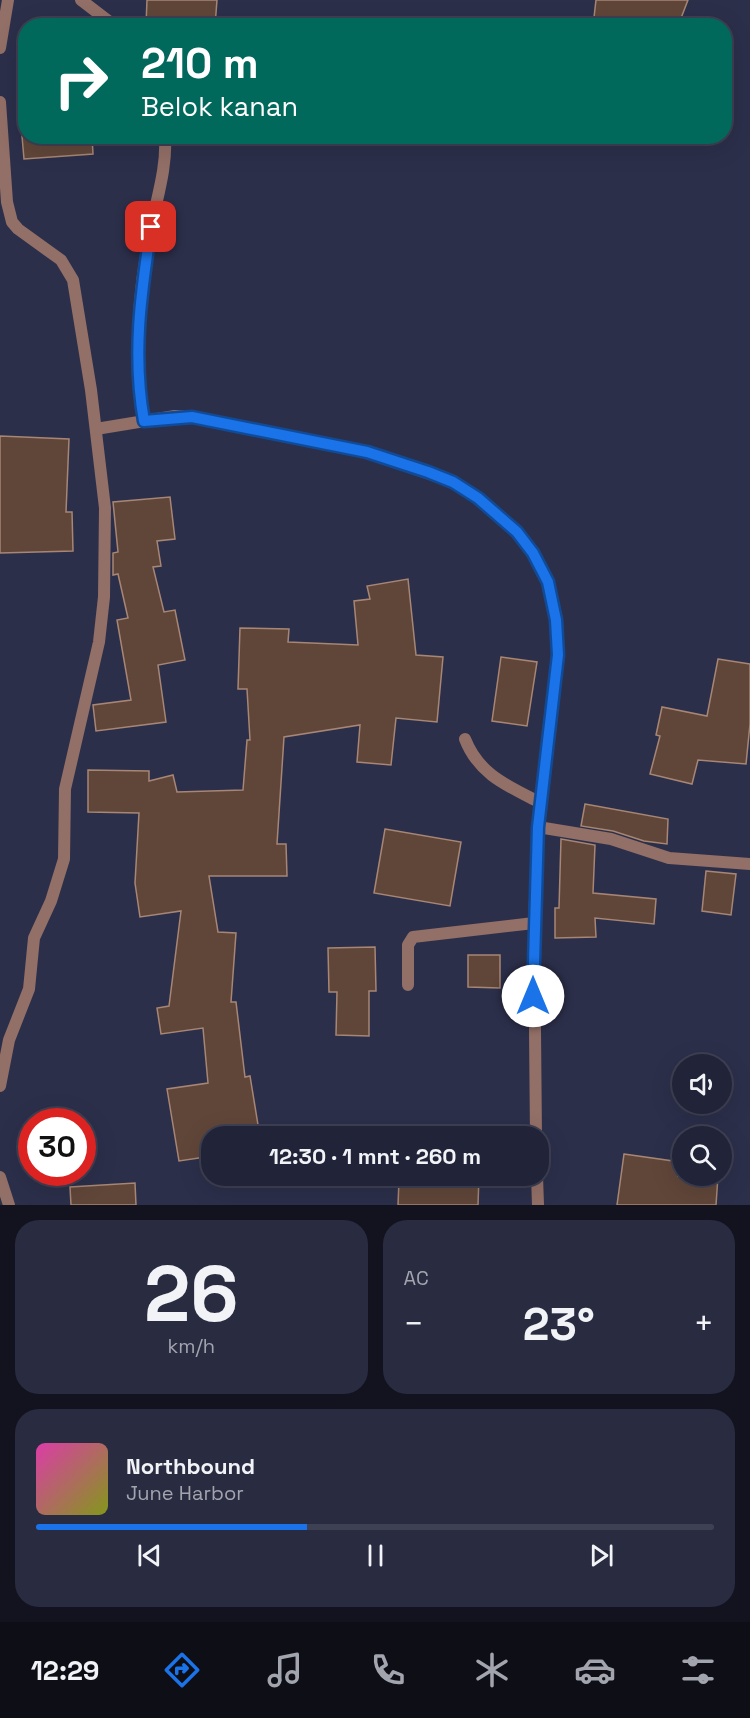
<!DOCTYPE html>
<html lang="id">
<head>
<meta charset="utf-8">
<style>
	:root { --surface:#212338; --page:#292b40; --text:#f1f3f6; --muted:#a2a4ae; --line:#3e4053; --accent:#1a73e8 }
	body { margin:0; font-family:"Space Grotesk",sans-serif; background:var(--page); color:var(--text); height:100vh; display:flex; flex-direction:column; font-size:22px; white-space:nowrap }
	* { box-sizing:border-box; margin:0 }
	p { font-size:20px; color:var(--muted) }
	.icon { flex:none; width:33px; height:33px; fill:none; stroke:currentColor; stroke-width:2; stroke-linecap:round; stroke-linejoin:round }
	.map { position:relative; height:1205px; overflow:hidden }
	.sheet { display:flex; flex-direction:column; gap:15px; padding:15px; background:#12131f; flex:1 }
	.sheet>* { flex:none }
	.hud { position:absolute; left:18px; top:18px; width:714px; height:126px; border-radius:24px; box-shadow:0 6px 24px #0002,0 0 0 2px var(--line); background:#00695c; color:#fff; overflow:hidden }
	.fabs { position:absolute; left:672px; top:1054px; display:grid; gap:12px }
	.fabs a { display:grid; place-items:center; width:60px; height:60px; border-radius:50%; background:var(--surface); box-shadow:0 6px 24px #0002,0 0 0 2px var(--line); font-size:30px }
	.speed { position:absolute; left:18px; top:1108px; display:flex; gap:12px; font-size:30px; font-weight:700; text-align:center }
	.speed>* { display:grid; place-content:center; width:78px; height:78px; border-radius:50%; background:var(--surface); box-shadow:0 6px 24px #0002,0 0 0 2px var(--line); line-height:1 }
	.speed .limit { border:9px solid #d22; background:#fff; color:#111 }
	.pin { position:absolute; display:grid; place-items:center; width:51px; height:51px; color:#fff; margin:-26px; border-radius:12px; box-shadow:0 3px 9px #0006 }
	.me { position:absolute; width:66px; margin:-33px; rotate:0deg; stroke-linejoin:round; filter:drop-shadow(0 0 4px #0008) }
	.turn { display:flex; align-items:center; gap:21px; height:126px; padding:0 24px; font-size:27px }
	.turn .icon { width:78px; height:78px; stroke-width:2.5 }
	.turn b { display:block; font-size:42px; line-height:51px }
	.big { font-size:45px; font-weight:800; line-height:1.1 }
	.sheet .tile { flex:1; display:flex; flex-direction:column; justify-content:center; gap:9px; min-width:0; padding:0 21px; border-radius:24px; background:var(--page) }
	.sheet .dial { align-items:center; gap:0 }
	.dial b { font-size:78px; line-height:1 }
	.song { display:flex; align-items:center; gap:18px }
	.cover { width:72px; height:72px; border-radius:9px; background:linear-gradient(135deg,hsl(320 70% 55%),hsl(70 70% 35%)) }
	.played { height:6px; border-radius:3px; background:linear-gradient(90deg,var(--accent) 40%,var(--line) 40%) }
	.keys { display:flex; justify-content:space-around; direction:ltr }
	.heat { display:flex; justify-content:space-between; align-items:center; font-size:33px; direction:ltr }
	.sheet .tiles { flex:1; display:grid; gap:15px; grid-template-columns:1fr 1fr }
	.tile:last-child { grid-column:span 2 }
	.trip { position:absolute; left:201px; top:1126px; width:348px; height:60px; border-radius:24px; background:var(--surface); box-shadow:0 6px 24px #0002,0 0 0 2px var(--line); font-weight:800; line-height:60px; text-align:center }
	.tab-bar { display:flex; height:96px; justify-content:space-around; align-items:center; background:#0d0e16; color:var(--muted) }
	.tab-bar .icon { width:42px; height:42px }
	.tab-bar .current { color:var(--accent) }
	.tab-bar b { font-size:27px; color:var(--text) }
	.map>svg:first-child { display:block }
	.building { fill:#604639; stroke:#a78675; stroke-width:1.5 }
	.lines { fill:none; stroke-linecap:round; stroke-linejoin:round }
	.lane { stroke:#926f67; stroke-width:12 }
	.street { stroke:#926f67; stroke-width:12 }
	.route-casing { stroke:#114b97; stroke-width:15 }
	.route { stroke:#1a73e8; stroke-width:10 }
</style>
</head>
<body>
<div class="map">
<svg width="750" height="1205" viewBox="0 0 750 1205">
	<rect width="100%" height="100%" fill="#2c2f4a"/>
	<g class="building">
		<path d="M147 0H217L215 26 146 25Z"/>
		<path d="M596 0H688L678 26H593Z"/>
		<path d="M22 136H92L93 154 24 159Z"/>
		<path d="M0 436 69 439 66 512H72L73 551 0 553Z"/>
		<path d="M170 497 175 539 157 541 161 566 153 567 164 612 175 610 185 660 158 665 166 722 96 731 93 705 131 700 117 620 128 618 118 574 113 575V553L118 552 113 502Z"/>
		<path d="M408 579 416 655 443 657 437 722 396 718 391 765 357 762 360 725 284 737 277 844H286L287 876H209L218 932 236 933 231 1002H236L245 1077 250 1076 260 1137H212V1156L179 1161 167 1089 208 1083 203 1028 161 1034 157 1008 169 1006 181 911 140 917 135 883 139 813 88 812V770L149 771V781L173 775 177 792 243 790 247 740H250L247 689H238L240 628 289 629 288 642 358 645 354 601 370 599 367 586Z"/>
		<path d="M501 657 537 662 527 726 492 721Z"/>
		<path d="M718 659 750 664V724L746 764 698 760 692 784 650 774 660 736 656 735 662 707 707 716Z"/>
		<path d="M585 804 668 819 667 844 644 841 613 831 581 826Z"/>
		<path d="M385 829 461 842 450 906 374 893Z"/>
		<path d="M561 839 595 845 593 893 656 899 654 924 595 918 596 937 555 938V908H559Z"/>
		<path d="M706 871 736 874 731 915 702 911Z"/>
		<path d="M375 947 376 991H369V1036L336 1035 337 992H329L328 948Z"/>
		<path d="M468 955H500V988L468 987Z"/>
		<path d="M386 1133V1135L451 1137H327Z"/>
		<path d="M624 1154 680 1162 678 1176H718L716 1205H617Z"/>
		<path d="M348 1176H479L478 1205H398L399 1180 348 1182Z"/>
		<path d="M135 1183 136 1205H71L70 1187Z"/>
	</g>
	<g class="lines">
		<path class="lane" d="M465 739C479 775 508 786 541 803"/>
		<g class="street">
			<path d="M81 0 115 26"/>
			<path d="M0 48 8 0"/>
			<path d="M0 102 7 202 12 222 18 229 61 260 73 280 91 390 105 508 104 597 99 642 65 789 64 859 51 901 34 938 29 989 9 1040 0 1086"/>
			<path d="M144 421C133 357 138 291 151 228 157 197 167 168 165 136"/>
			<path d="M96 429 175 416 192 417 367 452 453 482 478 497 517 532 533 553 548 582 557 620 558 655 538 827 534 923 536 1137"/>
			<path d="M538 827 611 839 669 858 750 864"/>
			<path d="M408 985V945L413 937 534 923"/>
			<path d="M537 1176 538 1205"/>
			<path d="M0 1177 9 1205"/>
		</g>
	</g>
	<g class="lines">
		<defs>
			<path id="route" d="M151 227C141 294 132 354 144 421L192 417 367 452 428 472 453 482 478 498 517 532 533 553 548 582 556 620 558 655 538 827 533 996"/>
		</defs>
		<use href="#route" class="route-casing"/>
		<use href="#route" class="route"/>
	</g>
</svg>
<div class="fabs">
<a><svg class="icon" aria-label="sound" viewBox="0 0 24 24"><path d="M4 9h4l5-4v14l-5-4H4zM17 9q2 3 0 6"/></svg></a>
<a><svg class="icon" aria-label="search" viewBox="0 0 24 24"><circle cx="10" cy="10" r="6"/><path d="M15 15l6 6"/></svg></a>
</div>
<div class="speed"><div class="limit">30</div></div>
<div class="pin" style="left:151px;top:227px;background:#d93025"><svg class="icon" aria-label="arrive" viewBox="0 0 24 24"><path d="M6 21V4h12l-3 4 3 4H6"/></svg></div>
<svg class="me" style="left:533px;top:996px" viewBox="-20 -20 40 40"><circle r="19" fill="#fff"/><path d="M0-13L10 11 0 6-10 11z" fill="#1a73e8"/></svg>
<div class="trip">12:30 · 1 mnt · 260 m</div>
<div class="hud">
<div class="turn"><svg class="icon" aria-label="right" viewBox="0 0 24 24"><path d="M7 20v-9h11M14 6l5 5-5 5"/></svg><div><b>210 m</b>Belok kanan</div></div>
</div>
</div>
<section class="sheet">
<div class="tiles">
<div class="tile dial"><b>26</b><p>km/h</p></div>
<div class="tile"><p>AC</p>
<div class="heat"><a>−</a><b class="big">23°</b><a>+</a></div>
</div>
<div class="tile">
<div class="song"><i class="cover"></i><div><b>Northbound</b><p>June Harbor</p></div></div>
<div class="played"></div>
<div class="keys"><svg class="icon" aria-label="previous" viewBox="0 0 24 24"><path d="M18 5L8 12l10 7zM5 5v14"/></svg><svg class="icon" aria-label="pause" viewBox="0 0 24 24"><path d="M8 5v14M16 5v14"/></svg><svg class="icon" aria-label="next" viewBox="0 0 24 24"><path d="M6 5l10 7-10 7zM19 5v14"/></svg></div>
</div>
</div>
</section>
<nav class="tab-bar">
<b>12:29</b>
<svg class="icon current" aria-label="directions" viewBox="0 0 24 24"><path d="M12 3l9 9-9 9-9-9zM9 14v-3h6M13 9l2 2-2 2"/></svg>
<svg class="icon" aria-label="music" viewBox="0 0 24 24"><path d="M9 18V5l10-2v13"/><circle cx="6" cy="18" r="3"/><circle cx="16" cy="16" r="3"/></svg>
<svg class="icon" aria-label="phone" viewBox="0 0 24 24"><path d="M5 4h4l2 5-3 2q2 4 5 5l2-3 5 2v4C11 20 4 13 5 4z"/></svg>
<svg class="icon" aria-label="climate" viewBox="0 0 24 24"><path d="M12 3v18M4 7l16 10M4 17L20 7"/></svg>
<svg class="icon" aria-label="car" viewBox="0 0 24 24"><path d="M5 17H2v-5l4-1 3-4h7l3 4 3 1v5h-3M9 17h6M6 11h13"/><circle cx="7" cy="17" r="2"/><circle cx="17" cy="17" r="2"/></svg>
<svg class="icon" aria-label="filters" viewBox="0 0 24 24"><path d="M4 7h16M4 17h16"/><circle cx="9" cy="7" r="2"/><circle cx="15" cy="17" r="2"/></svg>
</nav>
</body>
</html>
